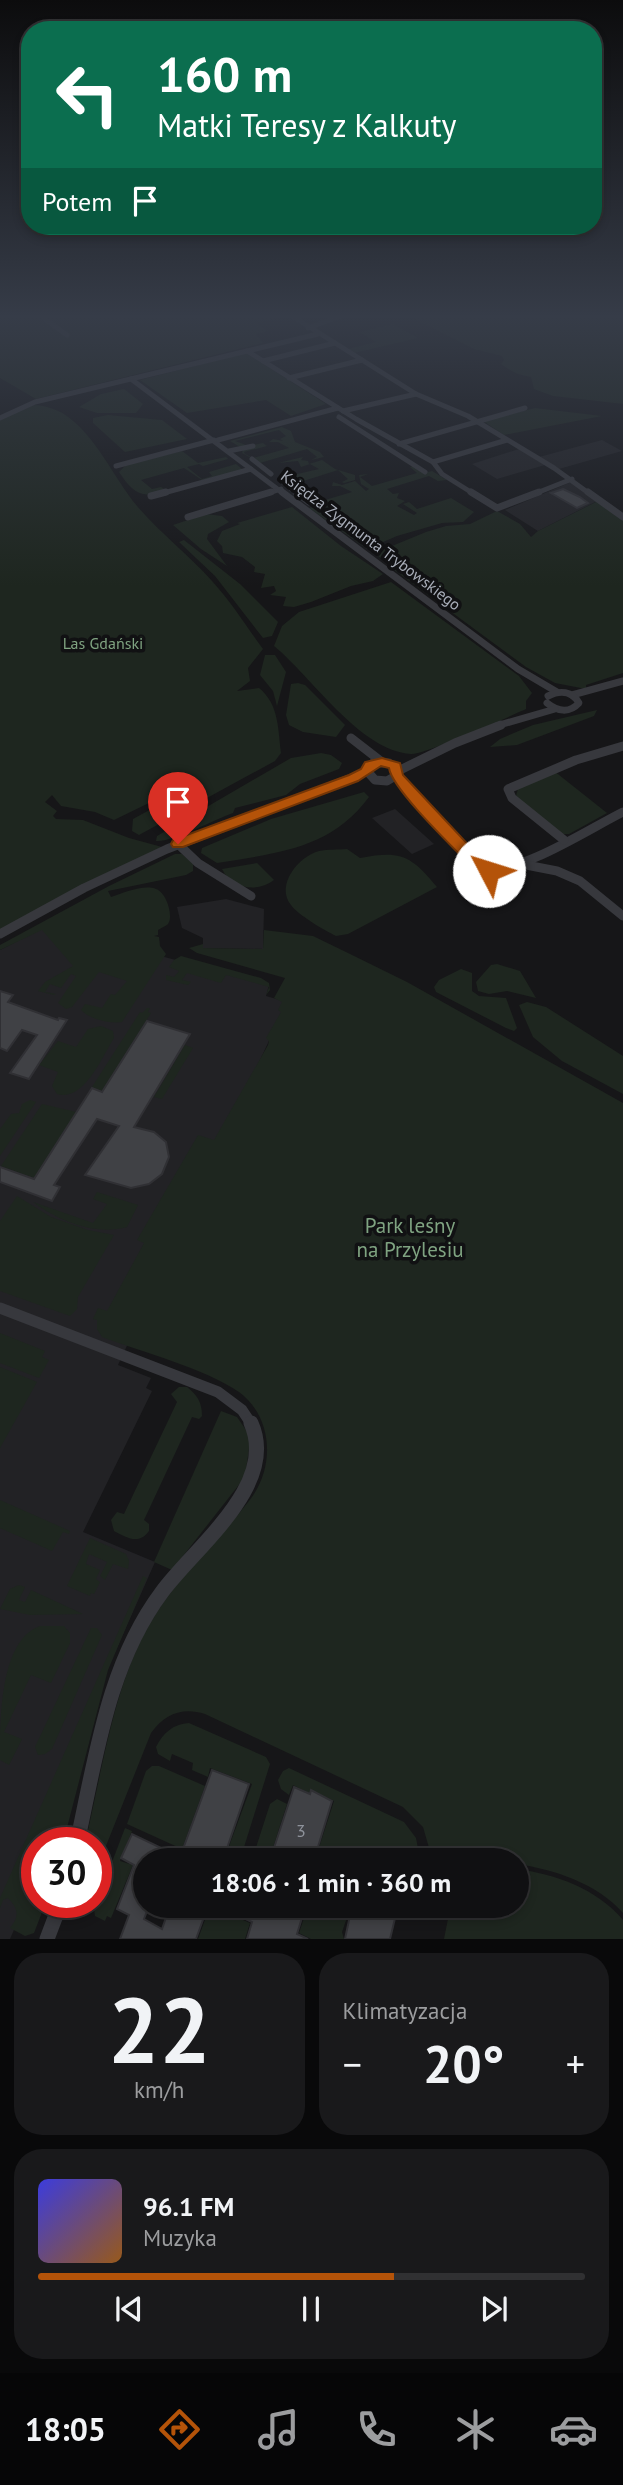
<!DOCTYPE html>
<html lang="pl">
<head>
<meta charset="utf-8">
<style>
	:root { --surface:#101012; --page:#19191b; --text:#f1f3f6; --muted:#9c9d9f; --line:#303032; --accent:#b45309 }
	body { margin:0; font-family:"PT Sans",sans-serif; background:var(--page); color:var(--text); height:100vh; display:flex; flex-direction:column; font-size:26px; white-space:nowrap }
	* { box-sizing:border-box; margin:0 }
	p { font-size:23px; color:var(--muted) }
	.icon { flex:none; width:38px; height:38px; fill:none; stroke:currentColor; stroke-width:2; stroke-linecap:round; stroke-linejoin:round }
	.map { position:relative; height:1939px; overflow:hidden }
	.panel { display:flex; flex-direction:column; gap:14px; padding:14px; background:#09090a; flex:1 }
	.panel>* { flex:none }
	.hud { position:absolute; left:21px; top:21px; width:581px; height:214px; border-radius:28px; box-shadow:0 4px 10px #0003,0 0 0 2px var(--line); background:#0b6e4f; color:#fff; overflow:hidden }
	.speed { position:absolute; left:21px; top:1827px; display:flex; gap:14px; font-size:35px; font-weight:700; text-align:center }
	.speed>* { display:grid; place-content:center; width:91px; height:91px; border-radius:50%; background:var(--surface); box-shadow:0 4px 10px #0003,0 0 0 2px var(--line); line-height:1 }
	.speed .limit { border:10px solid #d22; background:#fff; color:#111 }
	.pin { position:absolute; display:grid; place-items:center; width:60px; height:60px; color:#fff; margin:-72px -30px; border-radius:50% 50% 50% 0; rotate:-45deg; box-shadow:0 0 7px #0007 }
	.pin .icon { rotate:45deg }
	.me { position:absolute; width:77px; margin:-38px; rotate:310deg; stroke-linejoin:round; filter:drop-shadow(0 0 5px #0008) }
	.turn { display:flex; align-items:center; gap:24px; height:147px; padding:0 21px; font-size:32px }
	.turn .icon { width:91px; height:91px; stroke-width:2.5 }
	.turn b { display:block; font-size:49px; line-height:60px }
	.then { display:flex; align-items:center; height:66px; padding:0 21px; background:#0003; gap:14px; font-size:26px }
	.big { font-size:52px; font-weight:800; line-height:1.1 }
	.panel .tile { flex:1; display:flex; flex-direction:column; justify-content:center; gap:10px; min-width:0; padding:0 24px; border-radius:28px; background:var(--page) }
	.panel .dial { align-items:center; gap:0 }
	.dial b { font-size:91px; line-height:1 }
	.song { display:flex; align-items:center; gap:21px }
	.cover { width:84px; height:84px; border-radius:10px; background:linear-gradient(135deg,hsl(240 70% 55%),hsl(30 70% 35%)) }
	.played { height:7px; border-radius:4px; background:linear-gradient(90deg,var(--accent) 65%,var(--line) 65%) }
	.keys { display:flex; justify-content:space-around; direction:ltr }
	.heat { display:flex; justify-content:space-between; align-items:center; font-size:38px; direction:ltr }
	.panel .tiles { flex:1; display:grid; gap:14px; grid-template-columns:1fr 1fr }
	.tile:last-child { grid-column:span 2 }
	.trip { position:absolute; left:133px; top:1848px; width:396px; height:70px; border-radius:35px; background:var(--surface); box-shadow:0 4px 10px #0003,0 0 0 2px var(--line); font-weight:800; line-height:70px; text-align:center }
	.tabs { display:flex; height:112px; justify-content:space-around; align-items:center; background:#060607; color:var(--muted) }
	.tabs .icon { width:49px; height:49px }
	.tabs .on { color:var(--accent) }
	.tabs b { font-size:32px; color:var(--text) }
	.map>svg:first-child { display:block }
	.built { fill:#222225 }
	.green { fill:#1e261f }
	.building { fill:#404145; stroke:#303034; stroke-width:2 }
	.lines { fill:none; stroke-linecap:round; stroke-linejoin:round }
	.minor-far4 { stroke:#37383d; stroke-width:5 }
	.minor-far3 { stroke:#37383d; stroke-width:7 }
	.minor-far2 { stroke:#37383d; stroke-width:9 }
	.minor-far1 { stroke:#37383d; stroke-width:11 }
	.minor { stroke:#37383d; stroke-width:15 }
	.route { fill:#b45309; stroke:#753606; stroke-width:2 }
	.labels { text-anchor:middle; stroke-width:7; stroke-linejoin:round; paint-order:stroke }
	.far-street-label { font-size:16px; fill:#a8adb8; stroke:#111113 }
	.far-park-label { font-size:16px; fill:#7fa381; stroke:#111113 }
	.near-number-label { font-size:18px; fill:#8e929b }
	.near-park-label { font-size:21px; fill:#7fa381; stroke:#111113 }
</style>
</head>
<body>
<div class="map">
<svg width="623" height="1939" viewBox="0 0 623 1939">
	<rect width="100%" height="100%" fill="#161618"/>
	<g class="built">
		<path d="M602 440 622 451 559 469 539 457Z"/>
		<path d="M519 449 545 465 497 479 472 464Z"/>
		<path d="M571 482 597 501 538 531 505 510Z"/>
		<path d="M395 809 434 844 412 854 372 818Z"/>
		<path d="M226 899 264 909 263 949 203 948V938L182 928 177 907Z"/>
		<path d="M153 928 157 955 269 985 266 996 287 1002 118 1365 151 1378 146 1388 152 1391 83 1532 155 1562 81 1729 37 1843V1877L10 1939H0V950L41 929Z"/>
	</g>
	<g class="green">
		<path d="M0 314H284L286 316 256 323 268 331 256 334 263 343 36 399 0 378Z"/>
		<path d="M412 314H623V404L553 396 534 389 531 377C518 375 512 372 501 364L504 360 502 356 474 349 415 319Z"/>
		<path d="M393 324 418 338 354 353 348 349 376 342 359 332Z"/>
		<path d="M246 353 326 404 291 416 266 400 187 413 140 380Z"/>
		<path d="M124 389 143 404 136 413H97L79 407 101 394Z"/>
		<path d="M34 405C43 405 56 409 64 414 96 435 113 477 137 506 160 533 188 554 212 581 232 603 246 626 263 649L248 668 250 681 237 691 259 688C279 704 278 729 281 753L275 761 139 835 132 831 133 819 166 801 182 798 188 788 186 785 114 820 95 812 61 806 52 795 45 802 57 811 53 816 56 819 83 820 129 838 162 847 0 930V419Z"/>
		<path d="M535 408 602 416 504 435 483 421Z"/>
		<path d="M108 415 162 420 187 439 125 452 93 423V418Z"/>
		<path d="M282 427 291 431 295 442 320 452 324 457 311 460 317 457 307 449 260 463 242 453 243 450 255 447 253 445 263 443 267 446 244 452 245 454 253 458 289 448 278 442H269L273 439 283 441 280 439 286 436 279 430 235 441 246 445 240 447 230 441Z"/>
		<path d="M182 451 198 463 226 457 228 459 203 466 199 464 187 467 202 479 212 476 209 472 236 464 243 470 202 480 184 468 141 480 152 489 161 487 164 489C142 502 131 490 119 472L126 465Z"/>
		<path d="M303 457 301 460 308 461 309 464 322 460 335 469 355 475V480L344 483 342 482 348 479 338 470 291 485 280 478 319 469 310 464 301 467 298 461 278 463Z"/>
		<path d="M413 466 424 473 432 471 447 480 438 481 429 476 387 489 393 494 399 493 397 498 405 501 397 506 414 515 417 513 403 504 409 502 417 509 451 498 474 512 463 522 442 523 397 536 367 549 309 508 312 507 304 501 315 503 352 492 340 486H332L333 482 342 485 355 481 366 491 369 489 361 484 359 475 368 474 360 477 372 486 417 473 410 467Z"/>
		<path d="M598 501 623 519V673L586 685V689L555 683 526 667 393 569 401 566 398 564 390 566 375 553 426 532 446 526 470 524 497 511 520 524 531 537 538 531Z"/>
		<path d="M292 507 341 546 383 574 373 581 351 586 311 602 294 607 283 606 286 597 270 595 276 591 274 586 261 588 265 574 254 572 255 567 242 557 223 553 222 546 217 541 222 531 240 524 237 523Z"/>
		<path d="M206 514 222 516 229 522 208 534 207 539 227 566 201 549 173 525Z"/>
		<path d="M184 540 240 584 278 622 272 636 263 638 215 576 179 542Z"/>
		<path d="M391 582 519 676 532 693 526 701V709C508 717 424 755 411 754 360 751 311 676 274 646L282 626 299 612Z"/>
		<path d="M265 655H275L286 672 277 706 273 691 260 675Z"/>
		<path d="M298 683 305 685 345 725 336 737 303 732 289 725 286 715 291 684Z"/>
		<path d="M597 710 594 716 517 745 490 747 500 739 533 725Z"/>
		<path d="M321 753 331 755 342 763 339 769 300 784 286 795 235 808 233 813C216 819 170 843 156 841L157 836 291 758Z"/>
		<path d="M554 771 607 813 569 834H559L516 796 519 785Z"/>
		<path d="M364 792 369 797C331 849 277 853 217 863L201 853 202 848 271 819Z"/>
		<path d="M347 849 360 858C400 850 411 855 437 887L348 934 336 936C324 930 298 915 291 905 275 885 299 856 319 851 328 849 338 850 347 849Z"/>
		<path d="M175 854H182L193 864V871L186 875 108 891 111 897C123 893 144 884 156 889 166 892 174 916 168 924 166 926 161 928 158 930V935L154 936 159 937 160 946 166 954 122 1022C110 1024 89 1019 81 1010L85 1004 102 1008 111 994 115 995 127 981 99 972 72 1007 66 1009 58 1003 76 976 71 974 61 988 50 984 45 992 56 994 54 995 38 991 45 982 73 966 42 930 0 950V945L109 886Z"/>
		<path d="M257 863 274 880C258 893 231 889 222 869Z"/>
		<path d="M264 930 313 936 348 953 407 982 623 1103V1913C598 1884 554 1869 516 1864V1860L432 1858 423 1827 403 1807 205 1714C182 1707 165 1714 151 1733L96 1871V1843H85C102 1772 113 1688 149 1625 176 1578 216 1543 249 1501 275 1469 274 1418 239 1392 208 1370 140 1351 102 1337L97 1329V1320L93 1319 98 1308 107 1311 144 1243 137 1240 198 1135 214 1140 268 1045 269 1041 266 1038 281 1012 278 1010 282 1002 274 998 285 978 197 953 189 948 203 944V948L263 949Z"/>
		<path d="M181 956 261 978 269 983 270 990 266 995 269 987 226 975 221 983 187 973 182 980 191 982 188 985 166 980V975L174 977 179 971 169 967 174 960Z"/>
		<path d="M497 964 520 971 536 998 507 991 489 994 478 991 476 982 491 965Z"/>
		<path d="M461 969 472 973V991L479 996 506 998 517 1028 514 1031 506 1028 436 992 434 987 439 980Z"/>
		<path d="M527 1002 546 1007 623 1056V1094L562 1061 533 1037 519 1005Z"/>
		<path d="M147 1008H150L148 1012 151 1013 102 1091 92 1087 140 1012 142 1013Z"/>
		<path d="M101 1026 113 1031 114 1038C102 1057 84 1102 57 1094L52 1086 58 1072 39 1065 58 1041 76 1047 88 1029Z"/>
		<path d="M185 1045 193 1048 162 1099 154 1097Z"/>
		<path d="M30 1100 36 1102 0 1156V1129L11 1114 19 1113 22 1104Z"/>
		<path d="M42 1104 76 1112 34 1178 1 1166Z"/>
		<path d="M97 1192 138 1205 127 1227C95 1236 59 1221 33 1202L93 1223 107 1204 93 1199Z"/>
		<path d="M17 1196 51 1217 88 1230 114 1235 78 1297 77 1309 70 1316 0 1291V1221Z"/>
		<path d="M0 1333 45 1351 42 1357 49 1360 39 1378 0 1363Z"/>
		<path d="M0 1367 37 1382 0 1448Z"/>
		<path d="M179 1387H187C197 1395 202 1402 202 1416L199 1419 192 1417 144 1520 149 1524V1531C139 1545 127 1538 114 1531L111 1520 117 1512 124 1514 177 1402 171 1394Z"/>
		<path d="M221 1411 237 1417 248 1433 250 1442 245 1477 172 1570 154 1562Z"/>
		<path d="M0 1500 70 1531 69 1534 63 1532 52 1551 0 1528Z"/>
		<path d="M90 1538 126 1554 129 1561 128 1569 113 1564 105 1580 100 1576 107 1562 89 1554 86 1564 100 1570 96 1579 100 1582 94 1594 91 1593 90 1596 67 1586Z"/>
		<path d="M143 1576 147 1578 108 1670 63 1843H37V1902H46L34 1933 25 1936 10 1928C20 1916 18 1909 8 1898L3 1900 0 1908V1898Z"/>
		<path d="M19 1585 25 1587 19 1600 25 1602 31 1590 83 1614 30 1615 0 1609 10 1589Z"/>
		<path d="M40 1626H64L70 1633V1643L51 1683 31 1675 4 1732 22 1739 9 1765 0 1760C0 1718 0 1640 40 1626Z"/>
		<path d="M91 1628H97L102 1635 52 1749 45 1754 38 1755 35 1747Z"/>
		<path d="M189 1723 266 1757 270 1764 240 1860H224L252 1784 210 1768 208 1777 192 1770 193 1763 172 1754 170 1761 158 1754 156 1747C163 1733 173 1724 189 1723Z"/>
		<path d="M152 1766H159L205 1786 182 1849 127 1824 146 1771Z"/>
		<path d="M289 1768 404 1822 416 1838 420 1859 315 1860 334 1801 311 1790 309 1793 293 1785 289 1795 281 1789 278 1780 283 1771Z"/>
		<path d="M277 1799 287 1804 269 1860H252L270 1804Z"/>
		<path d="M125 1828 132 1831 120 1861 133 1865 111 1918 107 1916 105 1921 95 1916 94 1909Z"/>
		<path d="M516 1869C556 1874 597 1889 623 1920V1939H444L449 1914 432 1906H516Z"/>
		<path d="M210 1906 250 1923 245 1939H198Z"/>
		<path d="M303 1906H351L342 1932 344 1939H311L299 1933 307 1909Z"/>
	</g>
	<g class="building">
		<path d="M563 489 580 497 588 503 577 508 551 493Z"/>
		<path d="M0 991 13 995 8 1002 58 1020 59 1018 67 1020 29 1079 10 1073 37 1035 22 1030 7 1051 0 1048Z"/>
		<path d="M147 1021 190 1034 134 1127 154 1132 166 1142 169 1157 162 1174 149 1184 131 1188 85 1175 119 1126 97 1119 54 1185 60 1187 52 1201 0 1182V1167L34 1179 92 1088 102 1092Z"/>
		<path d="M212 1770 249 1784 223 1860H145V1906H149L144 1919 162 1929 170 1906H208L196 1939H120L129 1915 117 1909 134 1865 121 1858 132 1834 180 1857Z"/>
		<path d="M294 1787 310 1794 311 1790 332 1801 314 1860H270Z"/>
		<path d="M218 1906H239L255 1913 257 1906H300L305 1908 297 1934 308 1939H247L252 1922Z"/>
		<path d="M352 1906H398L390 1939H345Z"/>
	</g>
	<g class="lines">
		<g class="minor-far4">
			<path d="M38 314 67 335"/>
			<path d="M117 314 122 318"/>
			<path d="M289 314 416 394 468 416 554 468 590 494"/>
			<path d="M308 328 346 314"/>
			<path d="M247 351 356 419 433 462 442 474 474 494"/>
			<path d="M263 361 335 343"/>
			<path d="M289 378 362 360"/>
			<path d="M131 379 284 494"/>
			<path d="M343 411 416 394"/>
			<path d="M339 417 425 472"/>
			<path d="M0 418 35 402 318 334"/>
			<path d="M218 440 338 408"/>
			<path d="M399 444 525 408"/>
			<path d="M229 451 253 446"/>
			<path d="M252 459 271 474"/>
			<path d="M433 462 507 440"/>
			<path d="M116 466 214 440"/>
			<path d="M283 482 298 494"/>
			<path d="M160 494 251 469"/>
			<path d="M266 494 281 489"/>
			<path d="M534 494 572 479"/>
		</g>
		<g class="minor-far3">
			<path d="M282 492 518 669 557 692"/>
			<path d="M296 492 309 502"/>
			<path d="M471 492 497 508 539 492"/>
			<path d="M588 492 623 517"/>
			<path d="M151 496 166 492"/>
			<path d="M188 517 271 492"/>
			<path d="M572 695 623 681"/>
			<path d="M547 703C557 711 569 714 579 703 572 691 560 690 548 696"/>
			<path d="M496 726 555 709"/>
		</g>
		<g class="minor-far2">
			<path d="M351 738 382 762"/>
			<path d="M367 771 375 780 387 781 397 775 398 771 455 743 501 725"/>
			<path d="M397 776 483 870C522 873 587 830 623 812"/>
			<path d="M564 840 512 798 508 789 576 760 623 746"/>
			<path d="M178 844 198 863 251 896"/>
			<path d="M521 864 557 871 580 881 623 916"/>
			<path d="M0 934 84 888 167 849 357 776 367 771 373 763H389L398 771"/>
		</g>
		<path class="minor-far1" d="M0 1308 218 1392 242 1410 252 1425"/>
		<g class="minor">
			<path d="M77 1843C96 1757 108 1664 162 1592 195 1547 279 1485 251 1423"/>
			<path d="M47 1939 61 1902"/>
		</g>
	</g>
	<linearGradient id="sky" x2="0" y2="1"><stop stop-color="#0c0c0d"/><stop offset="0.54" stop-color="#363c48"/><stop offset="1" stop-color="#363c48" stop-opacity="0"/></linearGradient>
	<rect width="623" height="586" fill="url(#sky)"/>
	<path class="route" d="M382 758 400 763 403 775 488 866 494 868 496 871 494 875 478 873C460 854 392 790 389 768L381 766 358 781 183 847H173L171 844 173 840 349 775 361 769 365 762Z"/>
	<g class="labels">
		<g class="far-street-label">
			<text transform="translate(371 540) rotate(37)" y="6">Księdza Zygmunta Trybowskiego</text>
		</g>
		<g class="far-park-label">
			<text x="103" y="649">Las Gdański</text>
		</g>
		<g class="near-number-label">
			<text x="301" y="1837">3</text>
		</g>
		<g class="near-park-label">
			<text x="410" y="1233">Park leśny<tspan x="410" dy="24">na Przylesiu</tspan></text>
		</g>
	</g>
</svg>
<div class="speed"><div class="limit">30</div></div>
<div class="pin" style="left:178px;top:844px;background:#d93025"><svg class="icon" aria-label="arrive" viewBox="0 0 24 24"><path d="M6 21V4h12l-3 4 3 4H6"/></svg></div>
<svg class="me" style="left:489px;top:871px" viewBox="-20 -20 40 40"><circle r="19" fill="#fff"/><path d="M0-13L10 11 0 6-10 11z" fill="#b45309"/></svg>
<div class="trip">18:06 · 1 min · 360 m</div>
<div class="hud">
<div class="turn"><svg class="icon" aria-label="left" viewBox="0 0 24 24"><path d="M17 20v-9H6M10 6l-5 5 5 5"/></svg><div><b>160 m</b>Matki Teresy z Kalkuty</div></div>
<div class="then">Potem<svg class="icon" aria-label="arrive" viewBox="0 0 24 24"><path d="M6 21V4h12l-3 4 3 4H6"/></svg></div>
</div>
</div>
<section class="panel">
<div class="tiles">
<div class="tile dial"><b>22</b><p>km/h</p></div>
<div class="tile"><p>Klimatyzacja</p>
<div class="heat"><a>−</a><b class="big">20°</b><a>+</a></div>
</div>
<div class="tile">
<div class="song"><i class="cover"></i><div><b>96.1 FM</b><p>Muzyka</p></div></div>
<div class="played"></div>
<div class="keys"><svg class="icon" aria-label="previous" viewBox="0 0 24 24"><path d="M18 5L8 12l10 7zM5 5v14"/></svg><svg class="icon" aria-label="pause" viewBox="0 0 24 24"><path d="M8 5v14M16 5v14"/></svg><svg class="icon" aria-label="next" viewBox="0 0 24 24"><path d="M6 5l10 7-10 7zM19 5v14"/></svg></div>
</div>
</div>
</section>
<nav class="tabs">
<b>18:05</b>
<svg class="icon on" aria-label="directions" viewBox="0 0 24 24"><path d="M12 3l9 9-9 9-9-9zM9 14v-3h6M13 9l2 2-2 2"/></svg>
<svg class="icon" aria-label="music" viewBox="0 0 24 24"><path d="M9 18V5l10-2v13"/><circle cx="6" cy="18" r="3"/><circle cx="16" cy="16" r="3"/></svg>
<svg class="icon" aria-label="phone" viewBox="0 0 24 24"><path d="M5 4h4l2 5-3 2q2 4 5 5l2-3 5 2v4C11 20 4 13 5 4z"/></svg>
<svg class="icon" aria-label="climate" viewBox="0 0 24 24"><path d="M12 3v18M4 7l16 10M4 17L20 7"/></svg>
<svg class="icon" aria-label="car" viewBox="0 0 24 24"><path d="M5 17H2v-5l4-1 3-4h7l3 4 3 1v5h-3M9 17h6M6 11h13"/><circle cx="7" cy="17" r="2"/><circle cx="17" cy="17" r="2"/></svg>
</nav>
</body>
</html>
